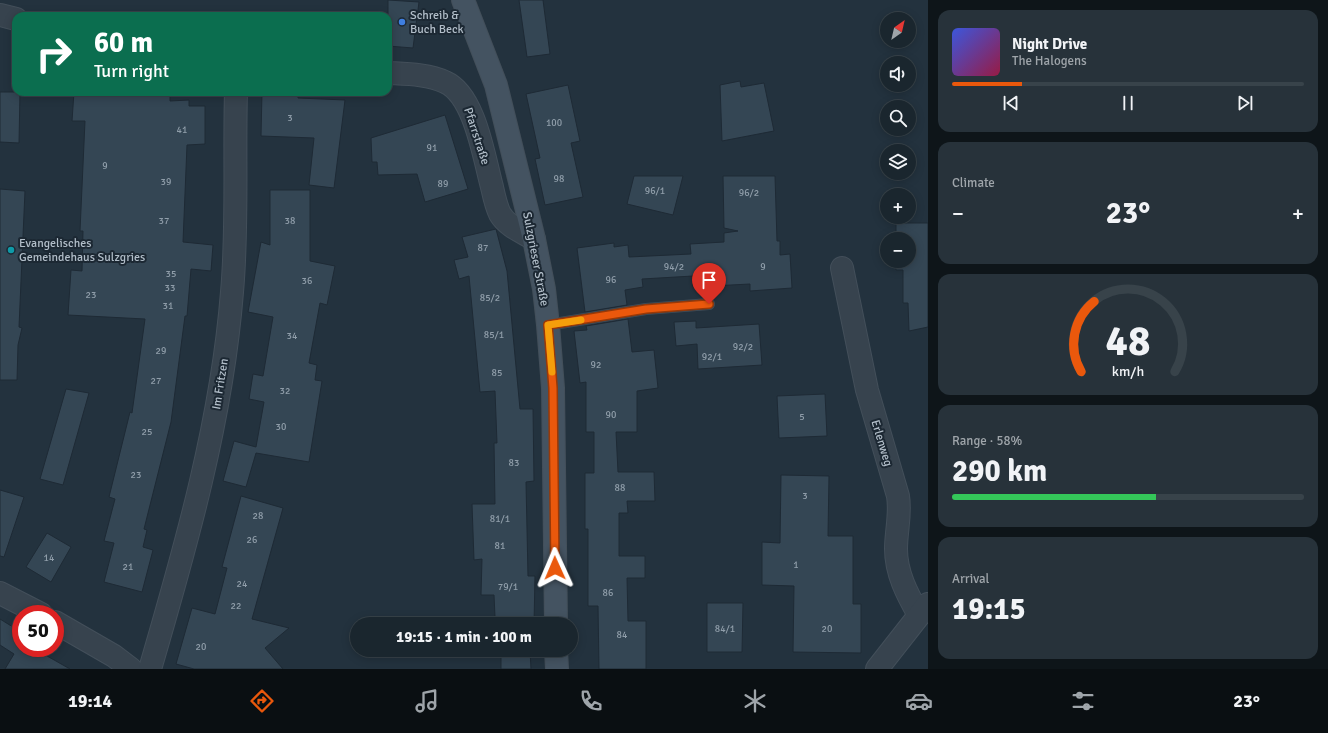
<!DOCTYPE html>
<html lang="en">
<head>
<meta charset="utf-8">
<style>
	:root { --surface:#1a262e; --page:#27323a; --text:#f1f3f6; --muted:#9fa5aa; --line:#38434a; --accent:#ea580c }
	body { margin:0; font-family:Signika,sans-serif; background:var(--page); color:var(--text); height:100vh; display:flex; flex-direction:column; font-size:15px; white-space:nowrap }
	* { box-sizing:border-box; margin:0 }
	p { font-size:13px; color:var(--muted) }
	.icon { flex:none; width:22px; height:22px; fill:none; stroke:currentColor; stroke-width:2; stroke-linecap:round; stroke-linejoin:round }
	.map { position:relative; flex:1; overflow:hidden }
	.panel { display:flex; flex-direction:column; gap:10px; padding:10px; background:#0e1519; width:400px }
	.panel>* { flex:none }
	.top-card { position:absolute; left:12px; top:12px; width:380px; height:84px; border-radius:12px; box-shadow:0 2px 10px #0003,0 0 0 1px var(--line); background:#0b6e4f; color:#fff; overflow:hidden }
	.needle { width:26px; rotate:34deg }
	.tools { position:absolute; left:880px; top:12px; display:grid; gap:8px }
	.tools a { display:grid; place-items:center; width:36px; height:36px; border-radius:50%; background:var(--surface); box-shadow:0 2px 10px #0003,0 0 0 1px var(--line); font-size:20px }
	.speed { position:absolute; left:12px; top:605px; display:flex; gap:8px; font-size:20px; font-weight:700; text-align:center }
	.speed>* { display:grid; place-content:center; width:52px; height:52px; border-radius:50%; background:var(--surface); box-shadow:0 2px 10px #0003,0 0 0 1px var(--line); line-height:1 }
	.speed .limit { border:6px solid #d22; background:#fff; color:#111 }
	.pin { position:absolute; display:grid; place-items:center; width:34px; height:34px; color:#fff; margin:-41px -17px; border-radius:50% 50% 50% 0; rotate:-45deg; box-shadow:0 0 4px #0007 }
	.pin .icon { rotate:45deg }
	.me { position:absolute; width:44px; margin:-22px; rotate:359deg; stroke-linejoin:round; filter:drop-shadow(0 0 3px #0008) }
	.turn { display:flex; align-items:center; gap:14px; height:84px; padding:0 16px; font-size:18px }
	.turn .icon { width:52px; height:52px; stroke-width:2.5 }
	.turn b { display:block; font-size:28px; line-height:34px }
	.big { font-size:30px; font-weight:700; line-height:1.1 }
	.panel .tile { flex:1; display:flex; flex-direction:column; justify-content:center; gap:6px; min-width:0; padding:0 14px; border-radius:12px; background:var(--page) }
	.panel .dial { align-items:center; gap:0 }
	.dial svg { height:104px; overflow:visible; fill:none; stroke:var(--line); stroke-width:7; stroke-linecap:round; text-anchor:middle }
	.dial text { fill:var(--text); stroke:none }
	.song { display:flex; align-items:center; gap:12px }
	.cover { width:48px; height:48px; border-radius:6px; background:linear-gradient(135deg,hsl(230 70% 55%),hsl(340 70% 35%)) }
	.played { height:4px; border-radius:2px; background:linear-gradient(90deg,var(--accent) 20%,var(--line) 20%) }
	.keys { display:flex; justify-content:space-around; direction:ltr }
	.heat { display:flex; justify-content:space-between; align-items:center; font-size:22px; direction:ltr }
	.charge { height:6px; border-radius:3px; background:linear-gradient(90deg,#34c759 58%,var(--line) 0) }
	.trip { position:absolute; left:350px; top:617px; width:228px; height:40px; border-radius:20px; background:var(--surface); box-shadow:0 2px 10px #0003,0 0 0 1px var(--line); font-weight:700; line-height:40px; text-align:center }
	.dock { display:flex; height:64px; justify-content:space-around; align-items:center; background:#0a0f12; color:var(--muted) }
	.dock .icon { width:28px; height:28px }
	.dock .current { color:var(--accent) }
	.dock b { font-size:18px; color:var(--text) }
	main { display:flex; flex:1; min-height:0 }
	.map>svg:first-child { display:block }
	.building { fill:#344654; stroke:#1e2a35 }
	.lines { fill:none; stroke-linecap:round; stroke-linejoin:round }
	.service-casing { stroke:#434f5a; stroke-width:12 }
	.minor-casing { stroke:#434f5a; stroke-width:24 }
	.secondary-casing { stroke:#434f5a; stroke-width:24 }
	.service { stroke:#37434e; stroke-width:11 }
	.minor { stroke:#37434e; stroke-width:22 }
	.secondary { stroke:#445361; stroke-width:22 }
	.route-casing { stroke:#983908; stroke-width:10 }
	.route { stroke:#ea580c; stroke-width:7 }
	.slow { stroke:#f59e0b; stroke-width:7 }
	.shop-dot { fill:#3f7fe0; stroke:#1c2833; stroke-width:1.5 }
	.culture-dot { fill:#0f9aa8; stroke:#1c2833; stroke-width:1.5 }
	.labels { text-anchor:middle; stroke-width:4; stroke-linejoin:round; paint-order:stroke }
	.number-label { font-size:10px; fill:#909eaa }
	.poi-label { font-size:12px; fill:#b2bec9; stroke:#1c2833; text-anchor:start }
	.street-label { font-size:12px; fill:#b2bec9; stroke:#1c2833 }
</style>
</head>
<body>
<main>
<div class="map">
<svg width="928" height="669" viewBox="0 0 928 669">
	<rect width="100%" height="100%" fill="#23323e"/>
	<g class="building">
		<path d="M388 0 419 2 413 48 388 46Z"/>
		<path d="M519 0H543L550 54 527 57Z"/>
		<path d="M740 81 741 87 764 83 774 131 722 141 720 85Z"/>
		<path d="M568 85 580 141 571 143 583 197 545 205 535 159 540 158 526 94Z"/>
		<path d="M0 92H20L19 143 0 142Z"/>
		<path d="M74 92H170V101L189 100V106H205V144L187 145 183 242 213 245 211 271 191 269 187 316H185L171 422 144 529 147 530 143 547 153 550 142 592 104 582 114 543 104 541 115 499 109 497 130 412 132 413 145 319 68 315 71 270 82 271 83 231H80L85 121H72Z"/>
		<path d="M262 92H298V98L345 100 334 188 309 185 314 138 261 136Z"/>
		<path d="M445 115 468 189 425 202 417 174 378 175 377 162H372L371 138Z"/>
		<path d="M634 176H683L673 215 627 204Z"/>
		<path d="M723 176H775L777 241H780V255L790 254 792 288 750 291V284L693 287V276L642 279 643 287 625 290 627 305 585 312 577 248 614 243V247L628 245 629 257 691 254 690 244 724 242V233L738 231 724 228Z"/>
		<path d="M0 189 25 191 19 327 22 328 18 345 17 380H0Z"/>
		<path d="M270 190H310V261L335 266 327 305 320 303 309 363 317 365 315 380 322 381 309 462 256 453 246 487 223 481 234 441 256 447 264 402 249 399 253 374 263 376 273 317 248 312 261 242 270 245Z"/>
		<path d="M896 223H928V327L909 331 908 303H903V270H896V261H909V239H896Z"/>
		<path d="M496 229 507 271 520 409H533L534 481 526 482 528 576H535L534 624H501V618L495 617 494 595H481L482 559 474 560 472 504H495L494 443H497L495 391 480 392 469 276 459 279 454 260 468 257 462 237Z"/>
		<path d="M628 319 632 352 654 350 658 388 637 391V432H616L618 472H654L655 501H627L628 513H619V556H645V578H627L628 621H646V669H599L598 606H588V529H585V473H594V432H586V382L580 383 574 331 587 330 586 326Z"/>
		<path d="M696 321V328L759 324 762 365 698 369 697 344 676 346 674 322Z"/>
		<path d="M66 389 89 393 63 485 40 479Z"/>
		<path d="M825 394 827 436 779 438 777 396Z"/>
		<path d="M781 475 829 476 828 536H853V604H861V653L793 652 794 586 762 585V542L780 543Z"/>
		<path d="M0 490 24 497 4 557 0 556Z"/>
		<path d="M241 496 283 508 252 619 289 628 265 648 283 669H194L176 664 192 608 215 614 227 568 222 567Z"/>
		<path d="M47 533 71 547 51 582 26 567Z"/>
		<path d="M707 603H743L742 652H707Z"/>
		<path d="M0 619 21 632V648H33L70 669H5L14 654 0 645Z"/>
		<path d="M501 650H530L531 669H501Z"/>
	</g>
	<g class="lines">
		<defs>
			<path id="service" d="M548 325 646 309 709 304"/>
			<g id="minor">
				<path d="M0 15 16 19"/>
				<path d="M388 73C406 74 428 74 445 82 475 95 484 158 492 187 494 196 496 206 500 214 507 226 522 232 534 239"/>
				<path d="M842 268 867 390 898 496C901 514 896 531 896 549 896 573 907 594 919 615"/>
				<path d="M0 593 41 614"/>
				<path d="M55 622 114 656 131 669"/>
				<path d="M150 669C186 546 222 420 232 292 238 225 234 158 236 92"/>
				<path d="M877 669 928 604"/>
			</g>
			<g id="secondary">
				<path d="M463 0 496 85 534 239 544 289 548 325 553 388 556 624"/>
				<path d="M556 650 557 669"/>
			</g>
		</defs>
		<use href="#service" class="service-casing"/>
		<use href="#minor" class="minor-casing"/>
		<use href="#secondary" class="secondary-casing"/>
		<use href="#service" class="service"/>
		<use href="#minor" class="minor"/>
		<use href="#secondary" class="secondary"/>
	</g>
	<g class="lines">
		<defs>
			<path id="route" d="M555 568 553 388 548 325 646 309 709 304"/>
		</defs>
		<use href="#route" class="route-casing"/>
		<use href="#route" class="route"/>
		<path class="slow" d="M552 372 548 325 581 320"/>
	</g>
	<circle class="shop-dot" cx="402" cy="22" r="4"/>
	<circle class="culture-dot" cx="11" cy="250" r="4"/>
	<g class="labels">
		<g class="number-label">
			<text x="290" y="121">3</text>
			<text x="554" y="126">100</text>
			<text x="182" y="133">41</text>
			<text x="432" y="151">91</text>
			<text x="105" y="169">9</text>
			<text x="559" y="182">98</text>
			<text x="166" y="185">39</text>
			<text x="443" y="187">89</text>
			<text x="655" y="194">96/1</text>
			<text x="749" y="196">96/2</text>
			<text x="164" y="224">37</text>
			<text x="290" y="224">38</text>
			<text x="483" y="251">87</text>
			<text x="674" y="270">94/2</text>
			<text x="763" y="270">9</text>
			<text x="171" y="277">35</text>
			<text x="611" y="283">96</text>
			<text x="307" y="284">36</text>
			<text x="170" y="291">33</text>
			<text x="91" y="298">23</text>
			<text x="490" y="301">85/2</text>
			<text x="168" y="309">31</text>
			<text x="494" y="338">85/1</text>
			<text x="292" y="339">34</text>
			<text x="743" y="350">92/2</text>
			<text x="161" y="354">29</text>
			<text x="712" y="360">92/1</text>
			<text x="596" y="368">92</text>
			<text x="497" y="376">85</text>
			<text x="156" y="384">27</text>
			<text x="285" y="394">32</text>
			<text x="611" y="418">90</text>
			<text x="802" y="420">5</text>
			<text x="281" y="430">30</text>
			<text x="147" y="435">25</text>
			<text x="514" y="466">83</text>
			<text x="136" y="478">23</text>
			<text x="620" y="491">88</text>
			<text x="805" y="499">3</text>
			<text x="258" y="519">28</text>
			<text x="500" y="522">81/1</text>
			<text x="252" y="543">26</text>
			<text x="500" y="549">81</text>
			<text x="49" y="561">14</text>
			<text x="796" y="568">1</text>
			<text x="128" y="570">21</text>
			<text x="242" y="587">24</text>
			<text x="508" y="590">79/1</text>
			<text x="608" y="596">86</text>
			<text x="236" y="609">22</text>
			<text x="725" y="632">84/1</text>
			<text x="827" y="632">20</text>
			<text x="622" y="638">84</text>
			<text x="201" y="650">20</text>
		</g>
		<g class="poi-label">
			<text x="410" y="19">Schreib &amp;<tspan x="410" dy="14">Buch Beck</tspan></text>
			<text x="19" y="247">Evangelisches<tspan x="19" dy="14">Gemeindehaus Sulzgries</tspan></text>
		</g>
		<g class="street-label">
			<text transform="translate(477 136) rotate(72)" y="4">Pfarrstraße</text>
			<text transform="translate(536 259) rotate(79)" y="4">Sulzgrieser Straße</text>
			<text transform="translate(220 384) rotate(-81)" y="4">Im Fritzen</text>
			<text transform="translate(882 443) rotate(73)" y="4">Erlenweg</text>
		</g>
	</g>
</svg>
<div class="tools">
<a><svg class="needle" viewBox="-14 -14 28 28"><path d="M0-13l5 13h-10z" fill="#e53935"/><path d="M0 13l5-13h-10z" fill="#9fa5aa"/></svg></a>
<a><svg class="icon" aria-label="sound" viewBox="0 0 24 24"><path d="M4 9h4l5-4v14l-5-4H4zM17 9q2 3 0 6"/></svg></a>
<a><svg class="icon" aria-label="search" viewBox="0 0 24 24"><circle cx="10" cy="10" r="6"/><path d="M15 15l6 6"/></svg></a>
<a><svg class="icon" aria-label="layers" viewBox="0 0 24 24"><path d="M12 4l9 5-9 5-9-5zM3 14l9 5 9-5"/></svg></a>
<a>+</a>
<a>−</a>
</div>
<div class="speed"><div class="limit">50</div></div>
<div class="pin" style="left:709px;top:304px;background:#d93025"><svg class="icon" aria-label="arrive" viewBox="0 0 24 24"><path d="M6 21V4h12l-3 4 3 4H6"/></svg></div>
<svg class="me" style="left:555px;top:568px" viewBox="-20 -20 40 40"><path d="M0-17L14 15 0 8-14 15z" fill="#ea580c" stroke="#fff" stroke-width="4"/></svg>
<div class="trip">19:15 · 1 min · 100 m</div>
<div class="top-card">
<div class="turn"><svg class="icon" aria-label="right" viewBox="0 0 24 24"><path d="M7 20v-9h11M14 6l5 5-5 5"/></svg><div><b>60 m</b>Turn right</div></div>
</div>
</div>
<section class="panel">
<div class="tile">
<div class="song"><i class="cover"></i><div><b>Night Drive</b><p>The Halogens</p></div></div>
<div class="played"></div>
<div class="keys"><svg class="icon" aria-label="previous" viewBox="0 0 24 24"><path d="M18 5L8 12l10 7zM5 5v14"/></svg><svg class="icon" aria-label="pause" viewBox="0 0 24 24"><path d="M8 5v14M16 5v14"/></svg><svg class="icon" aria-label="next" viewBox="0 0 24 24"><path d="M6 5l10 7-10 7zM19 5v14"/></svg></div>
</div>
<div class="tile"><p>Climate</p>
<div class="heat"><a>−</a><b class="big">23°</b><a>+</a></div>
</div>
<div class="tile dial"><svg viewBox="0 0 100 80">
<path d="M14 69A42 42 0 1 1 86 69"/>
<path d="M14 69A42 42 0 0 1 24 15" stroke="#ea580c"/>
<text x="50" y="56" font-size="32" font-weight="700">48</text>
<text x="50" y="72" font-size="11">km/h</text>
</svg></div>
<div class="tile"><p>Range · 58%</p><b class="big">290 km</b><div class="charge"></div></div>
<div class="tile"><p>Arrival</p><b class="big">19:15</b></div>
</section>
</main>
<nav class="dock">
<b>19:14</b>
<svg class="icon current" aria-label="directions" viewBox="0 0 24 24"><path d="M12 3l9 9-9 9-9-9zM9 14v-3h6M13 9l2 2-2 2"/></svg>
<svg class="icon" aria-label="music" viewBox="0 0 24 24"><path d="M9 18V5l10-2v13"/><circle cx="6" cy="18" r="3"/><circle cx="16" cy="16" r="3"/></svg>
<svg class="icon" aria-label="phone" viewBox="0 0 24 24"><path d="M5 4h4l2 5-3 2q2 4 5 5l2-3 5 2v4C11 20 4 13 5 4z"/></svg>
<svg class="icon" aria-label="climate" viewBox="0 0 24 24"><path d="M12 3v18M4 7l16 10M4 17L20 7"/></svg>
<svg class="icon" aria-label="car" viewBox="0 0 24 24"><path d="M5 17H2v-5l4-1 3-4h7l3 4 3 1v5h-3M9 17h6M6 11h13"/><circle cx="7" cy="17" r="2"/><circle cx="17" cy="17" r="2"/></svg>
<svg class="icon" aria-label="filters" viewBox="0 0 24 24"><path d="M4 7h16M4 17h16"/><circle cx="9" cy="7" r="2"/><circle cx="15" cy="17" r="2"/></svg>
<b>23°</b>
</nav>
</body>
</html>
